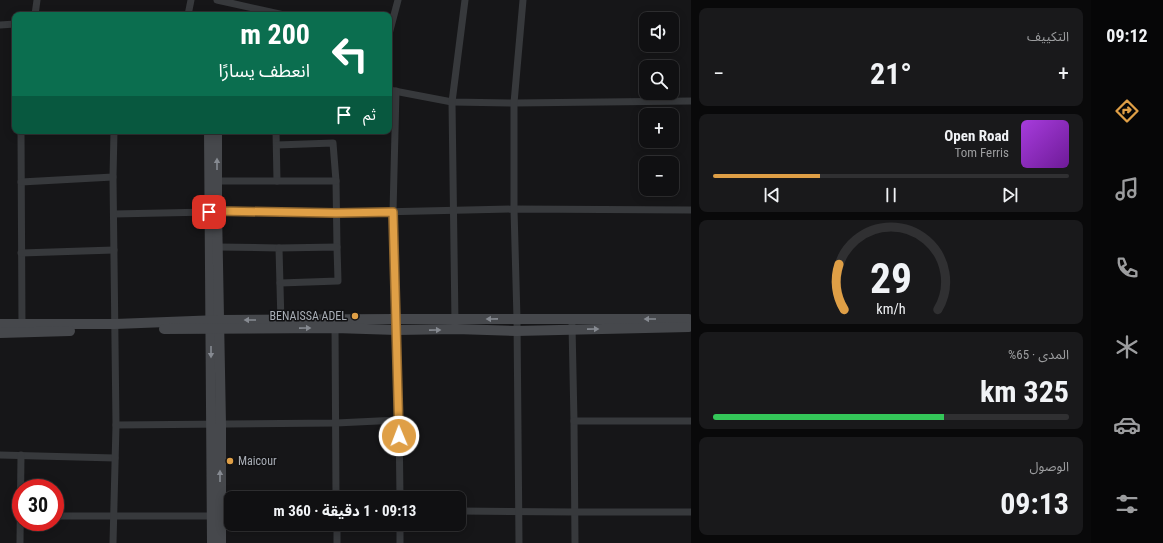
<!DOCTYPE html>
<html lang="ar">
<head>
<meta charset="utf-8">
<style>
	:root { --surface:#101012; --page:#19191b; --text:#f1f3f6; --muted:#9c9d9f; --line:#303032; --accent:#df9f46 }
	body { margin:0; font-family:"Roboto Condensed","Noto Sans Arabic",sans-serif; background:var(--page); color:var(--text); direction:rtl; height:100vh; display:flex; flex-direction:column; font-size:15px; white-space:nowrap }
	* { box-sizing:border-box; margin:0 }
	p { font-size:13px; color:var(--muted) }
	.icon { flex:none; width:22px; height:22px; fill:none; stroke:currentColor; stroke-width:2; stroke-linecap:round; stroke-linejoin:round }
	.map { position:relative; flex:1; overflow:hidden; direction:ltr }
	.side { display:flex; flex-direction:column; gap:8px; padding:8px; background:#09090a; width:400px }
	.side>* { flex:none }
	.banner { position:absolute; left:12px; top:12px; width:380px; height:122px; border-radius:8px; box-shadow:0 2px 10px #0003,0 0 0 1px var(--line); direction:rtl; background:#0b6e4f; color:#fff; overflow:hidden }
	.controls { position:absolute; left:639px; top:12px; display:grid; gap:8px }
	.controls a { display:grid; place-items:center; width:40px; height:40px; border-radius:8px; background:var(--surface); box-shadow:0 2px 10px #0003,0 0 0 1px var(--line); font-size:20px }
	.speed { position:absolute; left:12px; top:479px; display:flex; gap:8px; font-size:20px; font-weight:700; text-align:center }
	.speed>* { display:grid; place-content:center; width:52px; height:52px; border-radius:50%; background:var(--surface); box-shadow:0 2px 10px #0003,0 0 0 1px var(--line); line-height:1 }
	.speed .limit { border:6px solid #d22; background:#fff; color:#111 }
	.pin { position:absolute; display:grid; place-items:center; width:34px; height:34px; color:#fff; margin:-17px; border-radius:8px; box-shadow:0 2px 6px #0006 }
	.me { position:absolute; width:44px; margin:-22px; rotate:359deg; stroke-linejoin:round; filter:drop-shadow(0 0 3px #0008) }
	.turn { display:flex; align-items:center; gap:14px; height:84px; padding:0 16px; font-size:18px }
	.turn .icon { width:52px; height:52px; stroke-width:2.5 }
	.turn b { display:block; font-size:28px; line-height:34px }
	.then { display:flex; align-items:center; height:38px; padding:0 16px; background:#0003; gap:8px; font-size:15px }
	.big { font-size:30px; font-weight:700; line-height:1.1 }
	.side .tile { flex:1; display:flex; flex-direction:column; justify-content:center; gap:6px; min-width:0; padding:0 14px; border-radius:8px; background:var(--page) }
	.side .dial { align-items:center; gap:0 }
	.dial svg { height:104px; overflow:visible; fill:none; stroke:var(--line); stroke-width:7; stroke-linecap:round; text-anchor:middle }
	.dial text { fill:var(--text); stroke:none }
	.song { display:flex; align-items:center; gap:12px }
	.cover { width:48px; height:48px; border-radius:6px; background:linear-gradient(135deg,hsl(280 70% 55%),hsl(280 70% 35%)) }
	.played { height:4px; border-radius:2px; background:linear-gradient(90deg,var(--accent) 30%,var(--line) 30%) }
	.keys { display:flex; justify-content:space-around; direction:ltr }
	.heat { display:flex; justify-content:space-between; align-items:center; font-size:22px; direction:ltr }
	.charge { height:6px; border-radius:3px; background:linear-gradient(90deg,#34c759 65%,var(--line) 0) }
	.trip { position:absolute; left:224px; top:491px; width:242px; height:40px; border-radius:8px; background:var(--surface); box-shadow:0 2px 10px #0003,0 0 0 1px var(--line); font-weight:700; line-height:40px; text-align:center; direction:rtl }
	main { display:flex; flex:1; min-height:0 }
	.menu { display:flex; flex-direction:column; width:72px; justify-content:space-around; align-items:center; background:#060607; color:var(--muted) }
	.menu .icon { width:28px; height:28px }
	.menu .current { color:var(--accent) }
	.menu b { font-size:18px; color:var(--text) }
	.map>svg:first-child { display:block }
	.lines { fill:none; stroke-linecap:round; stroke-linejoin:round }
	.street { stroke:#37393c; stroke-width:7 }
	.secondary { stroke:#46484c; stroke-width:10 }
	.oneway { fill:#868a91 }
	.route-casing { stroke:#91672e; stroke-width:10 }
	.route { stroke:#df9f46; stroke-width:7 }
	.poi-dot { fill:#df9f46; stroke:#111113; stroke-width:1.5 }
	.labels { text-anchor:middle; stroke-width:3; stroke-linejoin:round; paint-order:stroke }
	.poi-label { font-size:12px; fill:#a9aeb6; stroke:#111113; text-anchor:end }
</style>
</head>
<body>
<main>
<nav class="menu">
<b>09:12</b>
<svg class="icon current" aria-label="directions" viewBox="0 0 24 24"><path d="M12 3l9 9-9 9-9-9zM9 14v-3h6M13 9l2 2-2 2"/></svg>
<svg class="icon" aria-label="music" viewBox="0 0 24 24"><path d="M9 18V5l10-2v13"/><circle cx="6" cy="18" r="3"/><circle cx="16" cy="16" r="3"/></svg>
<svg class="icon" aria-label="phone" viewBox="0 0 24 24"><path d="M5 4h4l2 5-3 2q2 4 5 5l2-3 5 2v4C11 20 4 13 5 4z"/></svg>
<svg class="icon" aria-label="climate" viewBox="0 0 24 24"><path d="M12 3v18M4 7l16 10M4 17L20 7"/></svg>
<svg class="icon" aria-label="car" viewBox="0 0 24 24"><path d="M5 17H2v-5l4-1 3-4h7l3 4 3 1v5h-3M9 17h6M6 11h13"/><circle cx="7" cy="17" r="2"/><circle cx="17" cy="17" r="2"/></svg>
<svg class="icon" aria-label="filters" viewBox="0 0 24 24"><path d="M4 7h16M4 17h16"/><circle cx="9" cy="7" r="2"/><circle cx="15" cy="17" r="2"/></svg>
</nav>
<section class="side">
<div class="tile"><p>التكييف</p>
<div class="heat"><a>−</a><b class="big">21°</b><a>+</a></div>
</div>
<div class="tile">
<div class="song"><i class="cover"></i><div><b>Open Road</b><p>Tom Ferris</p></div></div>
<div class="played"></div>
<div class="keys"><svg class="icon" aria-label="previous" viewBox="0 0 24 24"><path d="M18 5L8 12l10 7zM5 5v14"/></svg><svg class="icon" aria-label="pause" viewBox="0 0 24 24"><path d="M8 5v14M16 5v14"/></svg><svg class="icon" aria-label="next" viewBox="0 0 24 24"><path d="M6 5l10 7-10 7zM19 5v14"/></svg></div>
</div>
<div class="tile dial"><svg viewBox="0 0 100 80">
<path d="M14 69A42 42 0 1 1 86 69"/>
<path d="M14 69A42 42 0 0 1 10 34" stroke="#df9f46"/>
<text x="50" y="56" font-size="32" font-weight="700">29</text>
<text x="50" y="72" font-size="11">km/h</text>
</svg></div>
<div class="tile"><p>المدى · 65%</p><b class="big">325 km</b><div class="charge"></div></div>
<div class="tile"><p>الوصول</p><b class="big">09:13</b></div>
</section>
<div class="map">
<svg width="691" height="543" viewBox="0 0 691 543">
	<rect width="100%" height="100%" fill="#161618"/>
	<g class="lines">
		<g class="street">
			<path d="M217 0 284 15"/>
			<path d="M35 15 37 0"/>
			<path d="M188 15 191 0"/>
			<path d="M0 25 15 24"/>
			<path d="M389 34 398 0"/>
			<path d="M389 90 452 102 514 103 691 101"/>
			<path d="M396 91 393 212 399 420 400 498"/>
			<path d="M21 131 22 329"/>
			<path d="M276 131 277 181"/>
			<path d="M277 145 333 143 336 181 337 247"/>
			<path d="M212 181H336"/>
			<path d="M21 182 113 177"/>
			<path d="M114 214 209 212 217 211 336 213 514 209 691 210"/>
			<path d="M218 247 279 248 281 323"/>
			<path d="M279 248 337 247 338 281 280 283"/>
			<path d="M21 253 114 250"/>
			<path d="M455 323 452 102 465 0"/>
			<path d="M335 324 336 498"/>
			<path d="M572 325 574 421 575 543"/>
			<path d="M574 421H691"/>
			<path d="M116 425 336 423 399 420"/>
			<path d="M0 455 115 458"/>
			<path d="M459 511 575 512H691"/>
			<path d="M55 516H231"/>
			<path d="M337 524V543"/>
			<path d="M400 524V543"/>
			<path d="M20 543 21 455"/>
			<path d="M113 543 116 425 113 177 114 131"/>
			<path d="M519 543 517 319 514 209V103L523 0"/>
		</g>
		<g class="secondary">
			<path d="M209 131 212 543"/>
			<path d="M217 131V211L221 424V543"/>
			<path d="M0 324H115L219 320 396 319H689"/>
			<path d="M164 329 335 328 397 330 456 329 516 331 689 327"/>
			<path d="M0 333 70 331"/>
		</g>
	</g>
	<defs><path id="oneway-solid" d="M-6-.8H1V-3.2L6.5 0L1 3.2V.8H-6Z"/></defs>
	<g class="oneway">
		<use href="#oneway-solid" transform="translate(217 164) rotate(-90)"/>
		<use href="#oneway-solid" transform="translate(492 319) rotate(179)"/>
		<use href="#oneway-solid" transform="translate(650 319) rotate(-180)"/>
		<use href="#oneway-solid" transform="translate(250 320) rotate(-180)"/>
		<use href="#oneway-solid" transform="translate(305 328) rotate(-1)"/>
		<use href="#oneway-solid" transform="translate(593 329) rotate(-1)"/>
		<use href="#oneway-solid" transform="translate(435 330) rotate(-1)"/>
		<use href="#oneway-solid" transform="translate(211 352) rotate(90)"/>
		<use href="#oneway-solid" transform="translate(220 476) rotate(-90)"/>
	</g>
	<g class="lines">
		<defs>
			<path id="route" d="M209 212 217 211 336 213 393 212 399 436"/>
		</defs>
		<use href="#route" class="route-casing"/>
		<use href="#route" class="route"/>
	</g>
	<g class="poi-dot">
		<circle cx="355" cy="316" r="4"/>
		<circle cx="230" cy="461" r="4"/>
	</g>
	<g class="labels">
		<g class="poi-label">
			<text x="347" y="320">BENAISSA ADEL</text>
			<text x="238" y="465" text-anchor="start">Maicour</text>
		</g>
	</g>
</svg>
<div class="controls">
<a><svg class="icon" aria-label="sound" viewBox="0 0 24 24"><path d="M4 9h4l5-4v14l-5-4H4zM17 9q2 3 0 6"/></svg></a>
<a><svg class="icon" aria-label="search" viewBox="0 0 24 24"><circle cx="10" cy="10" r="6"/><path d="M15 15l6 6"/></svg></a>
<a>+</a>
<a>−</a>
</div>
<div class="speed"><div class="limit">30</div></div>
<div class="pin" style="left:209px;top:212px;background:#d93025"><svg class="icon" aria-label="arrive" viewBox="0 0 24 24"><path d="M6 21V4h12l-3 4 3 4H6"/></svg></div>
<svg class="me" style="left:399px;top:436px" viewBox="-20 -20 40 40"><circle r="17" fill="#df9f46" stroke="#fff" stroke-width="3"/><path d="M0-11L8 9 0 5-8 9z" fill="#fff"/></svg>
<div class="trip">09:13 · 1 دقيقة · 360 m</div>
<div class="banner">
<div class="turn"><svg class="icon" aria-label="left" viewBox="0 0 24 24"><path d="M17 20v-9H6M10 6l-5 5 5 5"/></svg><div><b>200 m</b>انعطف يسارًا</div></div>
<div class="then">ثم<svg class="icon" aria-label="arrive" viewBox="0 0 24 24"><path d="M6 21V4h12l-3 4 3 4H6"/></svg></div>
</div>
</div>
</main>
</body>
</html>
